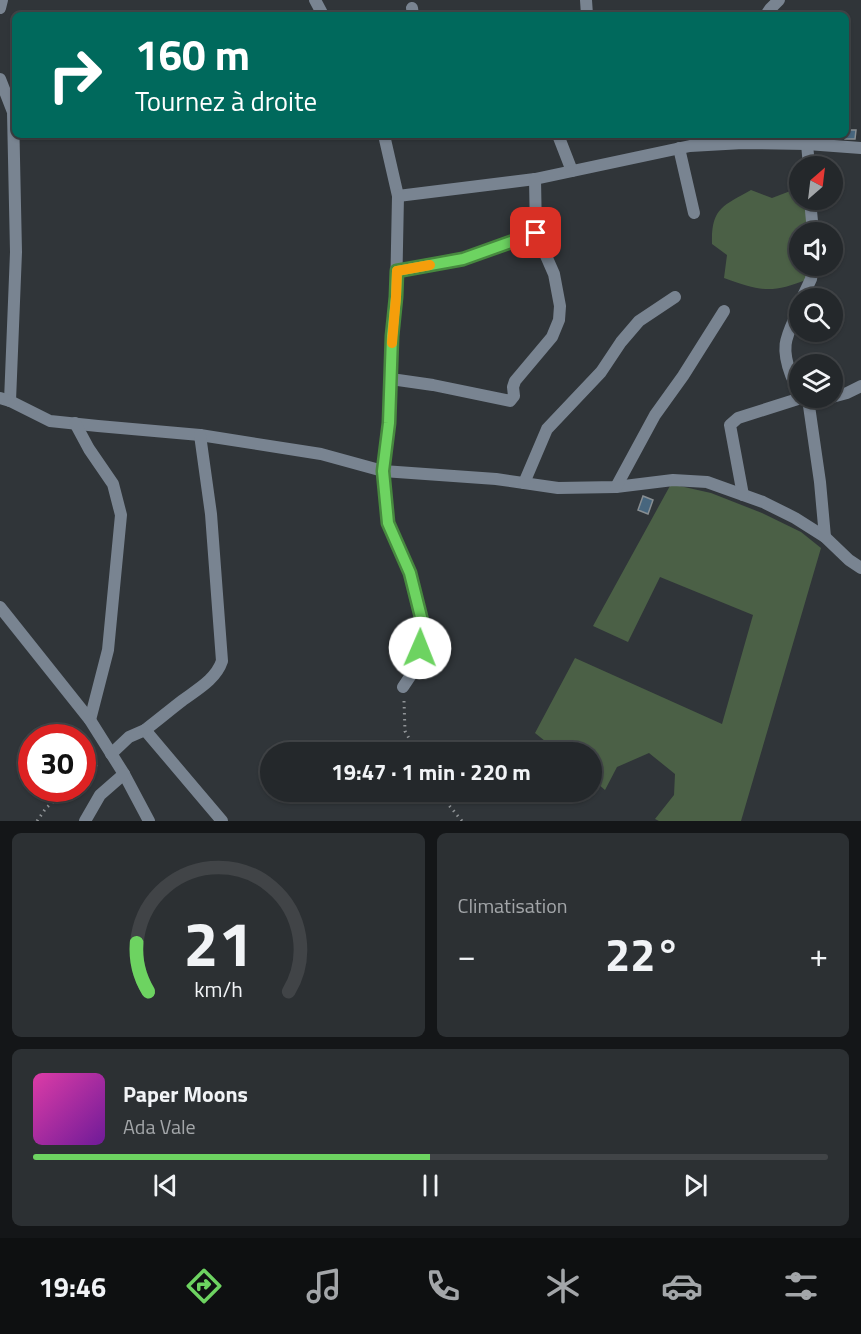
<!DOCTYPE html>
<html lang="fr">
<head>
<meta charset="utf-8">
<style>
	:root { --surface:#24282b; --page:#2c3033; --text:#f1f3f6; --muted:#a3a6a9; --line:#414447; --accent:#6dd361 }
	body { margin:0; font-family:"Titillium Web",sans-serif; background:var(--page); color:var(--text); height:100vh; display:flex; flex-direction:column; font-size:22px; white-space:nowrap }
	* { box-sizing:border-box; margin:0 }
	p { font-size:20px; color:var(--muted) }
	.icon { flex:none; width:33px; height:33px; fill:none; stroke:currentColor; stroke-width:2; stroke-linecap:round; stroke-linejoin:round }
	.map { position:relative; height:821px; overflow:hidden }
	.sheet { display:flex; flex-direction:column; gap:12px; padding:12px; background:#141618; flex:1 }
	.sheet>* { flex:none }
	.guide { position:absolute; left:12px; top:12px; width:837px; height:126px; border-radius:9px; box-shadow:0 2px 4px #0004,0 0 0 2px var(--line); background:#00695c; color:#fff; overflow:hidden }
	.needle { width:39px; rotate:28deg }
	.fabs { position:absolute; left:789px; top:156px; display:grid; gap:12px }
	.fabs a { display:grid; place-items:center; width:54px; height:54px; border-radius:50%; background:var(--surface); box-shadow:0 2px 4px #0004,0 0 0 2px var(--line); font-size:30px }
	.speed { position:absolute; left:18px; top:724px; display:flex; gap:12px; font-size:30px; font-weight:700; text-align:center }
	.speed>* { display:grid; place-content:center; width:78px; height:78px; border-radius:50%; background:var(--surface); box-shadow:0 2px 4px #0004,0 0 0 2px var(--line); line-height:1 }
	.speed .limit { border:9px solid #d22; background:#fff; color:#111 }
	.pin { position:absolute; display:grid; place-items:center; width:51px; height:51px; color:#fff; margin:-26px; border-radius:12px; box-shadow:0 3px 9px #0006 }
	.me { position:absolute; width:66px; margin:-33px; rotate:1deg; stroke-linejoin:round; filter:drop-shadow(0 0 4px #0008) }
	.turn { display:flex; align-items:center; gap:21px; height:126px; padding:0 24px; font-size:27px }
	.turn .icon { width:78px; height:78px; stroke-width:2.5 }
	.turn b { display:block; font-size:42px; line-height:51px }
	.big { font-size:45px; font-weight:700; line-height:1.1 }
	.sheet .widget { flex:1; display:flex; flex-direction:column; justify-content:center; gap:9px; min-width:0; padding:0 21px; border-radius:9px; background:var(--page) }
	.sheet .dial { align-items:center; gap:0 }
	.dial svg { height:156px; overflow:visible; fill:none; stroke:var(--line); stroke-width:7; stroke-linecap:round; text-anchor:middle }
	.dial text { fill:var(--text); stroke:none }
	.song { display:flex; align-items:center; gap:18px }
	.cover { width:72px; height:72px; border-radius:9px; background:linear-gradient(135deg,hsl(320 70% 55%),hsl(280 70% 35%)) }
	.played { height:6px; border-radius:3px; background:linear-gradient(90deg,var(--accent) 50%,var(--line) 50%) }
	.keys { display:flex; justify-content:space-around; direction:ltr }
	.heat { display:flex; justify-content:space-between; align-items:center; font-size:33px; direction:ltr }
	.sheet .tiles { flex:1; display:grid; gap:12px; grid-template-columns:1fr 1fr }
	.widget:last-child { grid-column:span 2 }
	.trip { position:absolute; left:260px; top:742px; width:342px; height:60px; border-radius:30px; background:var(--surface); box-shadow:0 2px 4px #0004,0 0 0 2px var(--line); font-weight:700; line-height:60px; text-align:center }
	.dock { display:flex; height:96px; justify-content:space-around; align-items:center; background:#0e1011; color:var(--muted) }
	.dock .icon { width:42px; height:42px }
	.dock .active { color:var(--accent) }
	.dock b { font-size:27px; color:var(--text) }
	.map>svg:first-child { display:block }
	.green { fill:#4b6046 }
	.building { fill:#47667e; stroke:#888e92; stroke-width:1.5 }
	.lines { fill:none; stroke-linecap:round; stroke-linejoin:round }
	.path { stroke:#909497; stroke-width:3; stroke-dasharray:1.5 4.5; stroke-linecap:butt }
	.street { stroke:#798491; stroke-width:12 }
	.route-casing { stroke:#47893f; stroke-width:15 }
	.route { stroke:#6dd361; stroke-width:10 }
	.slow { stroke:#f59e0b; stroke-width:10 }
</style>
</head>
<body>
<div class="map">
<svg width="861" height="821" viewBox="0 0 861 821">
	<rect width="100%" height="100%" fill="#303539"/>
	<g class="green">
		<path d="M751 190 772 198 793 190 799 196 800 200H803L810 214 809 232H800V266H810L808 279C771 294 761 291 724 278L727 255 712 244C711 208 723 206 751 190Z"/>
		<path d="M671 484 711 493 762 513 801 532 821 548 741 821H659L655 819 674 795 675 774 649 753 617 767 605 790 591 778V753H560L535 733 575 658 722 724 753 615 660 577 628 642 593 626Z"/>
	</g>
	<g class="building">
		<path d="M846 130H856L855 139H845Z"/>
		<path d="M826 135H837V139L826 138Z"/>
		<path d="M643 496 653 500 648 514 638 510Z"/>
	</g>
	<g class="lines">
		<g class="path">
			<path d="M404 701 405 731 417 753"/>
			<path d="M82 777 100 762"/>
			<path d="M438 792 462 821"/>
			<path d="M37 821 46 808 68 789"/>
		</g>
		<g class="street">
			<path d="M315 0 323 15"/>
			<path d="M586 0 587 15"/>
			<path d="M0 8 2 0"/>
			<path d="M412 8 413 15"/>
			<path d="M766 15 770 9 779 0"/>
			<path d="M0 79 13 112 16 252 10 401"/>
			<path d="M384 135 398 196 396 297 392 336 389 423 383 471 388 523 410 573 424 629 417 666 403 687"/>
			<path d="M558 135 572 171"/>
			<path d="M807 144 809 166"/>
			<path d="M679 148 694 213"/>
			<path d="M398 196 535 179 690 146 743 143 807 144 861 148"/>
			<path d="M810 200 813 232"/>
			<path d="M397 271 463 259 536 233"/>
			<path d="M802 298 811 279 813 266"/>
			<path d="M800 306C788 335 779 343 791 375 794 381 795 387 800 392"/>
			<path d="M391 379 433 385 510 401 514 396 513 387 515 381 552 337 559 320 560 306 554 274 536 233 535 179"/>
			<path d="M832 397 847 393 861 386"/>
			<path d="M0 398 10 401 50 421 98 426 200 435 321 454 383 471 496 479 558 488 616 487 673 480 707 482 763 502 795 518 825 537 849 560 861 568"/>
			<path d="M808 399 820 482 825 537"/>
			<path d="M75 423 89 449 113 484 121 515 108 650 90 720"/>
			<path d="M524 483 547 429 601 372 621 342 639 321 675 297"/>
			<path d="M616 487 655 415 683 376 724 311"/>
			<path d="M743 495 730 425 738 418 801 398"/>
			<path d="M0 607 90 720 124 774 149 821"/>
			<path d="M145 730C158 720 170 710 183 700 198 689 216 679 222 661L211 514 200 435"/>
			<path d="M111 754 129 737 145 730 222 821"/>
			<path d="M85 821 100 795 124 774"/>
		</g>
	</g>
	<g class="lines">
		<defs>
			<path id="route" d="M420 648 424 629 410 573 388 523 383 471 389 423 392 336 396 297 397 271 463 259 536 233"/>
		</defs>
		<use href="#route" class="route-casing"/>
		<use href="#route" class="route"/>
		<path class="slow" d="M392 343 396 297 397 271 430 265"/>
	</g>
</svg>
<div class="fabs">
<a><svg class="needle" viewBox="-14 -14 28 28"><path d="M0-13l5 13h-10z" fill="#e53935"/><path d="M0 13l5-13h-10z" fill="#a3a6a9"/></svg></a>
<a><svg class="icon" aria-label="sound" viewBox="0 0 24 24"><path d="M4 9h4l5-4v14l-5-4H4zM17 9q2 3 0 6"/></svg></a>
<a><svg class="icon" aria-label="search" viewBox="0 0 24 24"><circle cx="10" cy="10" r="6"/><path d="M15 15l6 6"/></svg></a>
<a><svg class="icon" aria-label="layers" viewBox="0 0 24 24"><path d="M12 4l9 5-9 5-9-5zM3 14l9 5 9-5"/></svg></a>
</div>
<div class="speed"><div class="limit">30</div></div>
<div class="pin" style="left:536px;top:233px;background:#d93025"><svg class="icon" aria-label="arrive" viewBox="0 0 24 24"><path d="M6 21V4h12l-3 4 3 4H6"/></svg></div>
<svg class="me" style="left:420px;top:648px" viewBox="-20 -20 40 40"><circle r="19" fill="#fff"/><path d="M0-13L10 11 0 6-10 11z" fill="#6dd361"/></svg>
<div class="trip">19:47 · 1 min · 220 m</div>
<div class="guide">
<div class="turn"><svg class="icon" aria-label="right" viewBox="0 0 24 24"><path d="M7 20v-9h11M14 6l5 5-5 5"/></svg><div><b>160 m</b>Tournez à droite</div></div>
</div>
</div>
<section class="sheet">
<div class="tiles">
<div class="widget dial"><svg viewBox="0 0 100 80">
<path d="M14 69A42 42 0 1 1 86 69"/>
<path d="M14 69A42 42 0 0 1 8 44" stroke="#6dd361"/>
<text x="50" y="56" font-size="32" font-weight="700">21</text>
<text x="50" y="72" font-size="11">km/h</text>
</svg></div>
<div class="widget"><p>Climatisation</p>
<div class="heat"><a>−</a><b class="big">22°</b><a>+</a></div>
</div>
<div class="widget">
<div class="song"><i class="cover"></i><div><b>Paper Moons</b><p>Ada Vale</p></div></div>
<div class="played"></div>
<div class="keys"><svg class="icon" aria-label="previous" viewBox="0 0 24 24"><path d="M18 5L8 12l10 7zM5 5v14"/></svg><svg class="icon" aria-label="pause" viewBox="0 0 24 24"><path d="M8 5v14M16 5v14"/></svg><svg class="icon" aria-label="next" viewBox="0 0 24 24"><path d="M6 5l10 7-10 7zM19 5v14"/></svg></div>
</div>
</div>
</section>
<nav class="dock">
<b>19:46</b>
<svg class="icon active" aria-label="directions" viewBox="0 0 24 24"><path d="M12 3l9 9-9 9-9-9zM9 14v-3h6M13 9l2 2-2 2"/></svg>
<svg class="icon" aria-label="music" viewBox="0 0 24 24"><path d="M9 18V5l10-2v13"/><circle cx="6" cy="18" r="3"/><circle cx="16" cy="16" r="3"/></svg>
<svg class="icon" aria-label="phone" viewBox="0 0 24 24"><path d="M5 4h4l2 5-3 2q2 4 5 5l2-3 5 2v4C11 20 4 13 5 4z"/></svg>
<svg class="icon" aria-label="climate" viewBox="0 0 24 24"><path d="M12 3v18M4 7l16 10M4 17L20 7"/></svg>
<svg class="icon" aria-label="car" viewBox="0 0 24 24"><path d="M5 17H2v-5l4-1 3-4h7l3 4 3 1v5h-3M9 17h6M6 11h13"/><circle cx="7" cy="17" r="2"/><circle cx="17" cy="17" r="2"/></svg>
<svg class="icon" aria-label="filters" viewBox="0 0 24 24"><path d="M4 7h16M4 17h16"/><circle cx="9" cy="7" r="2"/><circle cx="15" cy="17" r="2"/></svg>
</nav>
</body>
</html>
